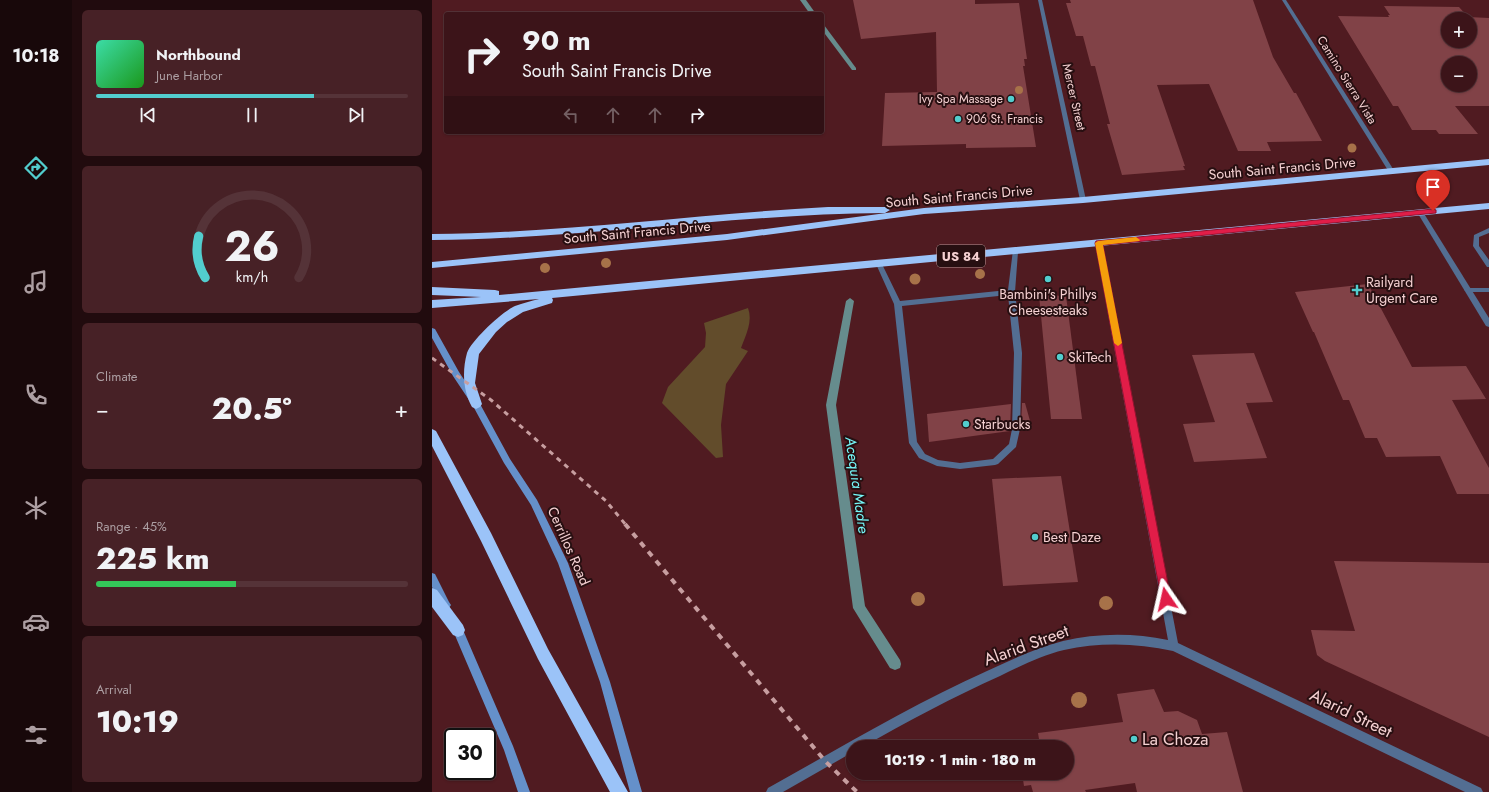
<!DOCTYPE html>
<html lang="en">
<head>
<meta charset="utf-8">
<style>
	:root { --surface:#3c1419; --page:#472126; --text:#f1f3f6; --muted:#ac9ea2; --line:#553338; --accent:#52cdce }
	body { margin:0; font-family:Jost,sans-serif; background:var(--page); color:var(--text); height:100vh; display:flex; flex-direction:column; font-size:15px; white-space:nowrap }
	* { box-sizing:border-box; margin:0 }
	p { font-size:13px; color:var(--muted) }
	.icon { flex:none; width:22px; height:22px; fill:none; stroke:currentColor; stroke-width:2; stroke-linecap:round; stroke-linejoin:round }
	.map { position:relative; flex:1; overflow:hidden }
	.panel { display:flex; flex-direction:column; gap:10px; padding:10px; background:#210b0e; width:360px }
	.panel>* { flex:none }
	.hud { position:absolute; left:12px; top:12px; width:380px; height:122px; border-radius:4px; box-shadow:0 1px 3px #0004,0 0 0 1px var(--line); background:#3c1419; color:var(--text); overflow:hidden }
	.fabs { position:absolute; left:1009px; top:12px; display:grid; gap:8px }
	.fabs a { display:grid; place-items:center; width:36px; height:36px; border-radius:50%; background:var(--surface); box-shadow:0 1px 3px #0004,0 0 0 1px var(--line); font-size:20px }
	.speed { position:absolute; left:12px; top:728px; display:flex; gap:8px; font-size:20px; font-weight:700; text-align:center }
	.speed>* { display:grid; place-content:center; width:52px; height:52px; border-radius:50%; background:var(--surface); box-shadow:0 1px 3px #0004,0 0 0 1px var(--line); line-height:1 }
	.speed .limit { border:2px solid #111; border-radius:6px; background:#fff; color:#111 }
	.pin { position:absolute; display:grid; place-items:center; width:34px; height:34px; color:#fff; margin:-41px -17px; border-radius:50% 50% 50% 0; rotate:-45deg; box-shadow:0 0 4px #0007 }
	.pin .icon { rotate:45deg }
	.me { position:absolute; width:44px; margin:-22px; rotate:349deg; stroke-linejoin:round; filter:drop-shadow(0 0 3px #0008) }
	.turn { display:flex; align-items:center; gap:14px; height:84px; padding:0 12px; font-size:18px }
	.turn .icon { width:52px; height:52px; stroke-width:2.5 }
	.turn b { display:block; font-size:28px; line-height:34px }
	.lanes { display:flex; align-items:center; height:38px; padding:0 12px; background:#0003; justify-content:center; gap:20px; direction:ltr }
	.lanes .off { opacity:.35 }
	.big { font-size:30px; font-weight:800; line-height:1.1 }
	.panel .card { flex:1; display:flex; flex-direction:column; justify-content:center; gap:6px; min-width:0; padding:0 14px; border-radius:6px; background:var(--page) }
	.panel .dial { align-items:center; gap:0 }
	.dial svg { height:104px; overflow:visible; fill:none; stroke:var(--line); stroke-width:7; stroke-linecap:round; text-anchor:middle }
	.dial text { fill:var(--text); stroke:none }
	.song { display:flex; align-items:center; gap:12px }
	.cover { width:48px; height:48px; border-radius:6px; background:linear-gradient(135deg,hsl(160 70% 55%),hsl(120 70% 35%)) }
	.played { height:4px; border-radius:2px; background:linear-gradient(90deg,var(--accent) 70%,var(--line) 70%) }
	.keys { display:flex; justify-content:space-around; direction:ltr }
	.heat { display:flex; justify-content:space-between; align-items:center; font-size:22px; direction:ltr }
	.charge { height:6px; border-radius:3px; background:linear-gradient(90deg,#34c759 45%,var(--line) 0) }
	.trip { position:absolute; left:414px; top:740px; width:228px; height:40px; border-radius:20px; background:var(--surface); box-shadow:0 1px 3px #0004,0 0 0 1px var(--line); font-weight:800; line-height:40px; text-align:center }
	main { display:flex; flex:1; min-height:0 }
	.dock { display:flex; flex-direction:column; width:72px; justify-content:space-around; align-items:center; background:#18080a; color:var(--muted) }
	.dock .icon { width:28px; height:28px }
	.dock .selected { color:var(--accent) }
	.dock b { font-size:18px; color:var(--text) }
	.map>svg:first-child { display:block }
	.green { fill:#624c2b }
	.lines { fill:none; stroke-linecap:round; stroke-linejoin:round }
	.stream { fill:#668c8d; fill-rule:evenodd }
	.building { fill:#814247; fill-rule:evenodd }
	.lane { fill:#536e92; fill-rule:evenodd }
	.street { fill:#536e92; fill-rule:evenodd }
	.secondary { fill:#6590ca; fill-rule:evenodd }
	.highway { fill:#9bc3f8; fill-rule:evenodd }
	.rail-far1 { stroke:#c79ea0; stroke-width:3; stroke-dasharray:5 5; stroke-linecap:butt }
	.rail { stroke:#c79ea0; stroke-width:4; stroke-dasharray:6 6; stroke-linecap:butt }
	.tree { fill:#a77249 }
	.route { fill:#e11d48; stroke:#92132f }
	.slow { fill:#f59e0b }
	.poi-dot { fill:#52cdce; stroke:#270f11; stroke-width:1.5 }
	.labels { text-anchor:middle; stroke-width:4; stroke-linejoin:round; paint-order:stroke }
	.far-street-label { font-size:12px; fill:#f5d1d2; stroke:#270f11 }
	.far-poi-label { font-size:12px; fill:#f5d1d2; stroke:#270f11; text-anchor:end }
	.shield { fill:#270f11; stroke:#b79798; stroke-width:1 }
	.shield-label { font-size:13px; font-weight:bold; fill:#f5d1d2 }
	.street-label { font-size:14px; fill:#f5d1d2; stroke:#270f11 }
	.poi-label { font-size:14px; fill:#f5d1d2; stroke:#270f11; text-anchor:start }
	.water-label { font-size:15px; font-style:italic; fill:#76f9fa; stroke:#270f11 }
	.near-street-label { font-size:17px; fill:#f5d1d2; stroke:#270f11 }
	.near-poi-label { font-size:17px; fill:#f5d1d2; stroke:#270f11; text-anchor:start }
</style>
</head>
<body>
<main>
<nav class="dock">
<b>10:18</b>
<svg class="icon selected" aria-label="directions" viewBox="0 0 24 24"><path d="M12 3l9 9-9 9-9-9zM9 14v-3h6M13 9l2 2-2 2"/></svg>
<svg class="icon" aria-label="music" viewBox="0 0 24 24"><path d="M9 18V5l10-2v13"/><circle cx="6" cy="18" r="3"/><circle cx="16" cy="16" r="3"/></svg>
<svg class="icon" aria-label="phone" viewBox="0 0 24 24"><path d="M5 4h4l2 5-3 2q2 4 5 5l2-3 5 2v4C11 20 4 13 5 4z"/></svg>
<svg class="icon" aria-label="climate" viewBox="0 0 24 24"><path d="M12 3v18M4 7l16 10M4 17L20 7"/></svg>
<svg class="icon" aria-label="car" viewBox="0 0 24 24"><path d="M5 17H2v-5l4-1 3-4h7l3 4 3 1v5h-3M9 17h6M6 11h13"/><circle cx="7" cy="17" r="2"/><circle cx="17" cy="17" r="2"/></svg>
<svg class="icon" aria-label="filters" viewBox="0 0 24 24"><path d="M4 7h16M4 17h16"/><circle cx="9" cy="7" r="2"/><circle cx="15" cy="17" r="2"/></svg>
</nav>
<section class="panel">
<div class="card">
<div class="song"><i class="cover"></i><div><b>Northbound</b><p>June Harbor</p></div></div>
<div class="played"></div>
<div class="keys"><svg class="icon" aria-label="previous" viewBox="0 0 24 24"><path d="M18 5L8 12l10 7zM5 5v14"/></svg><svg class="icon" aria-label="pause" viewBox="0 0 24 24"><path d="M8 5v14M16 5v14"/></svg><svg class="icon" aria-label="next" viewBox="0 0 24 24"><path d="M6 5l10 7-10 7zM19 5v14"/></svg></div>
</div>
<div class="card dial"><svg viewBox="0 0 100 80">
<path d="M14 69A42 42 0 1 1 86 69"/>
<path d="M14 69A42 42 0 0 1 9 37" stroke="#52cdce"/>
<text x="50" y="56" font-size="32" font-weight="700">26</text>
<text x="50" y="72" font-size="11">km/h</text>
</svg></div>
<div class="card"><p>Climate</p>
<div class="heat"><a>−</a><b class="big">20.5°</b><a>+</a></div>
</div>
<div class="card"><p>Range · 45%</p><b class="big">225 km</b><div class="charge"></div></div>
<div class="card"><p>Arrival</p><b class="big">10:19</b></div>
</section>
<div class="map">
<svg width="1057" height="792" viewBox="0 0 1057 792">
	<rect width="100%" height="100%" fill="#501b21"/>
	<path class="green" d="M316 308C321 321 314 335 309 348L316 351 294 384 289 425 291 457 284 458 230 403 236 387 273 347 274 333 272 323Z"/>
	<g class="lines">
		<g class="stream">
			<path d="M368 0H374L384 14H378Z"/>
			<path d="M390 24 392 25 424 68V70H420L390 30Z"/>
			<path d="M418 298 422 301 404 405 433 606 468 660 469 664 468 668 463 670 458 668 421 608 394 405 414 301Z"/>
		</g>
	</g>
	<g class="building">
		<path d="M421 0H543V4L587 3 595 59H592L593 66H591L604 147 534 148V144L450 146 453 93 505 92 504 32 429 39Z"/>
		<path d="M638 0H821L841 57 862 93H864L890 141 835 142 839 151H806L777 84 725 85 753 166H751L753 170 690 175 675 124H678L663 66H659L651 36H644L634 3H639Z"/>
		<path d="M952 6 1027 7 1036 17 1057 18V106H1023L1046 134H1007L1004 130H980L966 106H961L906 16 957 17 956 15H958ZM1016 19H1038V41H1016ZM1016 63H1038V85H1016Z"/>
		<path d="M936 284 980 367 1034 366 1054 399 1020 400 1057 468V494H1025L1008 456 954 457 945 438H933L917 400H911L882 332H881L863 292Z"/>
		<path d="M607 295 634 296 650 419H619Z"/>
		<path d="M822 353 841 402 814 403 835 458 762 462 751 424 783 422 760 355Z"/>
		<path d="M590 403H593L600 428 589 429Z"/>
		<path d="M579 404 578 431 497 442 495 414Z"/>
		<path d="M629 476 646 582 571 586 560 479Z"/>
		<path d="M902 561 1057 563V737L893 661 885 655 879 630 923 631Z"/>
		<path d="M722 689 732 712 746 711 765 720 770 734 795 732 811 792H705L703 783 653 790 654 792H601L599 785 592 786 590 773H635V747H586L608 745 606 733 691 722 685 694Z"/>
	</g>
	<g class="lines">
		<g class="lane">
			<path d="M1057 228V233L1047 237V246L1057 260V267H1055L1041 246 1042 235Z"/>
			<path d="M581 250H585L586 252 583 292 590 353 588 429 584 447 566 464 563 465 528 469 505 466 487 458 477 443 462 304 444 264 447 262H449L468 301 576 290ZM576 295 582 353 580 429 577 444 561 459 528 463 506 460 493 454 485 442 470 306Z"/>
			<path d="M1033 288H1057V292H1036L1032 290Z"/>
		</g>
		<g class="street">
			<path d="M606 0H610L654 200 651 202 648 200Z"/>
			<path d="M850 0H854L963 172 962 173H958L957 172Z"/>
			<path d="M988 210 991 212 1057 318V327L1054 326 985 212Z"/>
			<path d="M664 241H666L669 243 746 643 1049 788 1051 792H1033L741 651C705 643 668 642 632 650 610 655 589 666 568 676 521 697 475 722 430 747H421V752L351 792H334L336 788C408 748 479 705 555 671 579 660 604 648 631 641 665 633 702 633 736 640L663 243Z"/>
		</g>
		<g class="secondary">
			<path d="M0 328 3 329 27 372 47 402 78 459 105 500 136 563 178 682 210 792H198L168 682 126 563 99 505 72 463 41 406 21 376 0 338Z"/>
			<path d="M0 573 3 574 17 602 19 605 17 608 14 609 11 608 0 587Z"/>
			<path d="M24 621 28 623 81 746 98 792H86L72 750 19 626 20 623Z"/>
		</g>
		<g class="highway">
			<path d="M1057 159V165L651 203 492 214 295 240 0 268V262L295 234 492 208 651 197Z"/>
			<path d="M1057 203V209L120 298 121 300 120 303 91 312 75 322 64 332 47 354 43 383 50 404 48 407 44 409 40 407C31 391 30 371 35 353 40 340 70 312 83 306 91 303 99 301 107 299L0 308V300L49 297 0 295V287L63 290 67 291V295Z"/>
			<path d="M396 207H453L458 210 453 213C301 214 152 239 0 240V234C133 233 264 214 396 207Z"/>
			<path d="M0 429 4 431 59 533 116 649 196 792H178L106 659 49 541 0 446Z"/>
			<path d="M0 588 5 590 31 625 33 630 31 635 26 637 21 635 0 607Z"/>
		</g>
		<path class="rail-far1" d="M0 358 59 400 174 501 194 525"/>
		<path class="rail" d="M193 524 394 762 425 792"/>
	</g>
	<g class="tree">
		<circle cx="587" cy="90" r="4"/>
		<circle cx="920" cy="148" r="4.5"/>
		<circle cx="174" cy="263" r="5"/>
		<circle cx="113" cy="268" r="5"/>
		<circle cx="548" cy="274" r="5"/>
		<circle cx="483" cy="279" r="5.5"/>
		<circle cx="486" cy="599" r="7"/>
		<circle cx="674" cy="603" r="7"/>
		<circle cx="647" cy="700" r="8"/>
	</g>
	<path class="route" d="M1001 209 1004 210V213L671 245 739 599 738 603 734 604 730 603 663 243 664 241Z"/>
	<path class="slow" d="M704 237 708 240 707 241 671 245 690 343 686 346 682 343 663 243 666 241Z"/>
	<g class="poi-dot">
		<circle cx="579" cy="99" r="4"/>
		<circle cx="526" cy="119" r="4"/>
		<circle cx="616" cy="279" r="4"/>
		<path d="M923 284h4v4h4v4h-4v4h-4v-4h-4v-4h4z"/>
		<circle cx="628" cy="357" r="4"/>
		<circle cx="534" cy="424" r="4"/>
		<circle cx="603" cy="537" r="4"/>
		<circle cx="702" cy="739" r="4"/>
	</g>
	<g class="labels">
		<g class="far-street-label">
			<text transform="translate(915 80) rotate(58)" y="4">Camino Sierra Vista</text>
			<text transform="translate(642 97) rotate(77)" y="4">Mercer Street</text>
		</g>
		<g class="far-poi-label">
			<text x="571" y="103">Ivy Spa Massage</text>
			<text x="534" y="123" text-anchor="start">906 St. Francis</text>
		</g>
		<rect class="shield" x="505" y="245" width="48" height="22" rx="3"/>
		<g class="shield-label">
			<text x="529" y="261">US 84</text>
		</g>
		<g class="street-label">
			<text transform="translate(850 168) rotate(-5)" y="5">South Saint Francis Drive</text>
			<text transform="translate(527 196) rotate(-5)" y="5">South Saint Francis Drive</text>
			<text transform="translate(205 232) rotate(-5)" y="5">South Saint Francis Drive</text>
			<text transform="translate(137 546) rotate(66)" y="5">Cerrillos Road</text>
		</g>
		<g class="poi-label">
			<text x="934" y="287">Railyard<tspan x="934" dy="16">Urgent Care</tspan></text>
			<text x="616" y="299" text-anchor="middle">Bambini's Phillys<tspan x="616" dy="16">Cheesesteaks</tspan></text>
			<text x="636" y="362">SkiTech</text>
			<text x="542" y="429">Starbucks</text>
			<text x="611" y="542">Best Daze</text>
		</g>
		<g class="water-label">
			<text transform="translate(425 485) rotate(82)" y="5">Acequia Madre</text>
		</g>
		<g class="near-street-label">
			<text transform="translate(594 645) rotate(-20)" y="6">Alarid Street</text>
			<text transform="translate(919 713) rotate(26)" y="6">Alarid Street</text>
		</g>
		<g class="near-poi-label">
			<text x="710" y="745">La Choza</text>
		</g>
	</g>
</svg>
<div class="fabs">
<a>+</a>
<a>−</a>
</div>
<div class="speed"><div class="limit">30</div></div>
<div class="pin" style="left:1001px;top:211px;background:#d93025"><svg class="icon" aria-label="arrive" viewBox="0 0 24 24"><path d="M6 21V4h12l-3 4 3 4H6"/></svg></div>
<svg class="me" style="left:734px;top:599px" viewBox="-20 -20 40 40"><path d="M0-17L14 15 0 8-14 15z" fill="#e11d48" stroke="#fff" stroke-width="4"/></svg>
<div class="trip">10:19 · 1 min · 180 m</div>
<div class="hud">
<div class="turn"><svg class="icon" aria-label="right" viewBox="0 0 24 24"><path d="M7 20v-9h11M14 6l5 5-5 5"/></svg><div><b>90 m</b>South Saint Francis Drive</div></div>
<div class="lanes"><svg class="icon off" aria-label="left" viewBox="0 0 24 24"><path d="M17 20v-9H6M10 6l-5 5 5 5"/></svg><svg class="icon off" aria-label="ahead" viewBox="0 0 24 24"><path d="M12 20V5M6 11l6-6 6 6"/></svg><svg class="icon off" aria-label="ahead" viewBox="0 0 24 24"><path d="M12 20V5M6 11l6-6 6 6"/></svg><svg class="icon" aria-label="right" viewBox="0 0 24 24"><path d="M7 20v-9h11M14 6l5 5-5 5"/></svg></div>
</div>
</div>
</main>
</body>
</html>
